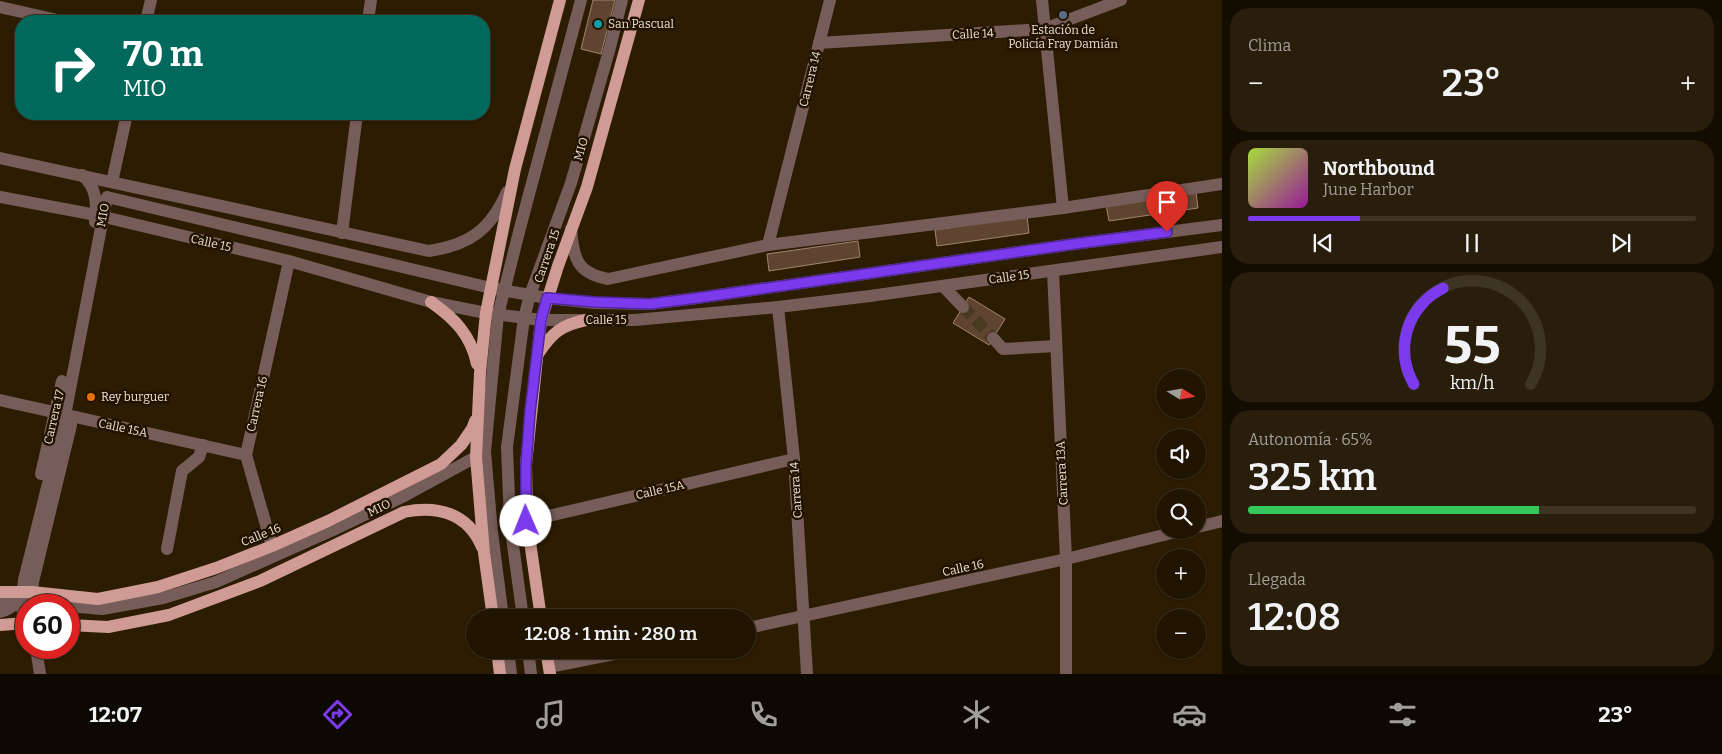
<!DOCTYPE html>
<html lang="es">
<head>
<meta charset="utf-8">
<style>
	:root { --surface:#211502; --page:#291e0c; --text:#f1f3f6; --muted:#a29f99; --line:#3e3424; --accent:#7c3aed }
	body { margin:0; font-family:Bitter,serif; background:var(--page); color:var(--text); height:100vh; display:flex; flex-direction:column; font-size:19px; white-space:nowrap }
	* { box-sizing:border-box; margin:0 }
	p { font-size:16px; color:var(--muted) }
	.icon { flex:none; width:28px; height:28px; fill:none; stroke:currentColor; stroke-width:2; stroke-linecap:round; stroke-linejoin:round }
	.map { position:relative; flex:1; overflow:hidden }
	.panel { display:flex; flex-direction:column; gap:8px; padding:8px; background:#120c01; width:500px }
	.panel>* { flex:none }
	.guide { position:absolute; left:15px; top:15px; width:475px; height:105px; border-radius:20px; box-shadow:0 1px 4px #0004,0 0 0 1px var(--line); background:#00695c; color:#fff; overflow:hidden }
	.needle { width:32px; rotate:101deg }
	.controls { position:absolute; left:1156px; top:369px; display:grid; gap:10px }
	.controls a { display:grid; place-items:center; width:50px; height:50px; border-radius:50%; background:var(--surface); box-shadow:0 1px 4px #0004,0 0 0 1px var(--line); font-size:25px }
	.speed { position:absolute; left:15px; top:594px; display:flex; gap:10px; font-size:25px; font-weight:700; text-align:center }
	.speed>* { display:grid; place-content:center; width:65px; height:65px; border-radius:50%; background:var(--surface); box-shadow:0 1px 4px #0004,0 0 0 1px var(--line); line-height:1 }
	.speed .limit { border:8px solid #d22; background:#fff; color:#111 }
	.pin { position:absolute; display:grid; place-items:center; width:42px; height:42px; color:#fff; margin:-51px -21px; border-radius:50% 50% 50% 0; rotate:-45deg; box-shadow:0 0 5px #0007 }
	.pin .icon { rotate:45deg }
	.me { position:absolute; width:55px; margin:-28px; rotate:359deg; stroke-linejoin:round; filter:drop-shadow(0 0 4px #0008) }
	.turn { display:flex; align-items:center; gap:18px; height:105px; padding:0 25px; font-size:22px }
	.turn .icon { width:65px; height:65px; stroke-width:2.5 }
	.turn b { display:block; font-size:35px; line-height:42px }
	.big { font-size:38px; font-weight:600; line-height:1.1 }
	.panel .tile { flex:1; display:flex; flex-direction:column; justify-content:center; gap:8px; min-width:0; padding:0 18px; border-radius:20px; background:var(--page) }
	.panel .dial { align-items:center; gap:0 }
	.dial svg { height:130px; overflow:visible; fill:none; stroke:var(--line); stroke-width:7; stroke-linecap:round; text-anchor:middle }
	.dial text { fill:var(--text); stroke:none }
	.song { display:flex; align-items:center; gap:15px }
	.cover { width:60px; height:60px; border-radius:8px; background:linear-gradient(135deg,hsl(80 70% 55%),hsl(300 70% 35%)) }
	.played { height:5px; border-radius:2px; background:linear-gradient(90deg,var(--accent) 25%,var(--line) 25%) }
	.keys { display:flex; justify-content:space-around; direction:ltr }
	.heat { display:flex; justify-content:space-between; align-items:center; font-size:28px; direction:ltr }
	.charge { height:8px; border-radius:4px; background:linear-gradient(90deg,#34c759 65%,var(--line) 0) }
	.trip { position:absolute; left:466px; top:609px; width:290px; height:50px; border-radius:25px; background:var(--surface); box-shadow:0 1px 4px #0004,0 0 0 1px var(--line); font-weight:600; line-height:50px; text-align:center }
	.tab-bar { display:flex; height:80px; justify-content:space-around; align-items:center; background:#0d0801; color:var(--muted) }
	.tab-bar .icon { width:35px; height:35px }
	.tab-bar .selected { color:var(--accent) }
	.tab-bar b { font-size:22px; color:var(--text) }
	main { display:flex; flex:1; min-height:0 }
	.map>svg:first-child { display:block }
	.building { fill:#5f4531; stroke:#a1856e }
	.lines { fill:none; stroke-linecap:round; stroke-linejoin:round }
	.minor-tunnel { stroke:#483921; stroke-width:12; stroke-dasharray:12 6; stroke-linecap:butt }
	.minor { stroke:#775d5a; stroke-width:12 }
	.major { stroke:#d09b94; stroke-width:12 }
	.route-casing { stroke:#51269a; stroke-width:12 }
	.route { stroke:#7c3aed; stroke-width:9 }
	.service-dot { fill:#5c6f8a; stroke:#221300; stroke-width:2 }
	.culture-dot { fill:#0f9aa8; stroke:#221300; stroke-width:2 }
	.food-dot { fill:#e8710a; stroke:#221300; stroke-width:2 }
	.labels { text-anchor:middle; stroke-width:5; stroke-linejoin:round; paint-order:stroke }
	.poi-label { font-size:12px; fill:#eadfcf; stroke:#221300; text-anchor:start }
	.street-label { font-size:12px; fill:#eadfcf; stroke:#221300 }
</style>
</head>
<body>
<main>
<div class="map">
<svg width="1222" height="674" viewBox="0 0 1222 674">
	<rect width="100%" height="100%" fill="#2c1c02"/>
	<g class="building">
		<path d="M593 0H615L601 54 581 49Z"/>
		<path d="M1196 192 1198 208 1109 221 1106 204Z"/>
		<path d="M1027 216 1029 233 937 246 935 230Z"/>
		<path d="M858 241 860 257 769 271 767 254Z"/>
		<path d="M969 297 1005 319 989 345 953 323Z"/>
	</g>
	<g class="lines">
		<path class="minor-tunnel" d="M963 307 993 338"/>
		<g class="minor">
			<path d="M1042 0 1063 208"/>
			<path d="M0 7 62 21"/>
			<path d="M146 21 151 0"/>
			<path d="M368 21 371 0"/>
			<path d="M819 43 1044 29 1121 0"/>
			<path d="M0 158 429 251C470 245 491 229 507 192"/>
			<path d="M82 175C97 187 97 204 95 222"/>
			<path d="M112 182 127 114"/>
			<path d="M0 197 96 215 289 261 431 302 486 313 541 320H635L778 307 870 296 1222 247"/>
			<path d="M571 229C574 258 576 273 608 279L768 245 1063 208 1222 184"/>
			<path d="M342 233 357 114"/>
			<path d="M768 245 830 0"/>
			<path d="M1053 271 1066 559V674"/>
			<path d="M943 286 963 307"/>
			<path d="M778 307 794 459 807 674"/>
			<path d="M993 338 1003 349 1056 346"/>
			<path d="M0 400 246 455"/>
			<path d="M41 474 62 381"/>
			<path d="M527 521 794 459"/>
			<path d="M1198 527 1222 521"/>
			<path d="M272 546 246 455 289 261"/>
			<path d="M167 549 182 471 199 457 203 445"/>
			<path d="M16 593 18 602 26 616"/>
			<path d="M0 602H18L53 605"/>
			<path d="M31 605 33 582 71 425"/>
			<path d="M69 606 102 609 163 598 216 582 335 529 404 496 485 452"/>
			<path d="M0 612C16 608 23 596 24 580L65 415 107 197 491 288 547 298 595 303 650 304 697 298 1074 244 1222 225"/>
			<path d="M503 618 492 532 485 452 498 315 520 228 581 0"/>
			<path d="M523 618 510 523 507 447 524 318 530 295 571 183 609 51 622 0"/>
			<path d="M748 628 1066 559 1184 530"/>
			<path d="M36 648 40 674"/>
			<path d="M508 650 511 674"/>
			<path d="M528 650 531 674"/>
			<path d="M549 667 634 650"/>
		</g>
		<g class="major">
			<path d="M431 302C454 318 471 335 477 364"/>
			<path d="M538 354C552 333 561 325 586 320"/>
			<path d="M0 592H32L98 599 158 587 216 568 272 546 328 521 441 464 461 445 472 429 475 421"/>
			<path d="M493 618 484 553 476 457 480 373 486 313 515 169 560 0"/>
			<path d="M541 618 527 521 526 464 541 320 558 266 587 187 639 0"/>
			<path d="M0 625 26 623"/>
			<path d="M69 625 108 627 169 615 260 581 404 512C437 505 468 513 482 547"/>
			<path d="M497 650 500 674"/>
			<path d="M546 650 550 674"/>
		</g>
	</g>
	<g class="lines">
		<defs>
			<path id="route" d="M526 521V464L530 412 541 320 547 298 595 302 650 304 697 298 1074 244 1167 232"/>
		</defs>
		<use href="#route" class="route-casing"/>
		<use href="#route" class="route"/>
	</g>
	<circle class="service-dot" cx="1063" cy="15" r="5"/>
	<circle class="culture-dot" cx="598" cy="24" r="5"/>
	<circle class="food-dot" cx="91" cy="397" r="5"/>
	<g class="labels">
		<g class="poi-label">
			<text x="608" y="28">San Pascual</text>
			<text x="1063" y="34" text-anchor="middle">Estación de<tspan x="1063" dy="14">Policía Fray Damián</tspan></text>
			<text x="101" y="401">Rey burguer</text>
		</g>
		<g class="street-label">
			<text transform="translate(973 34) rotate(-3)" y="4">Calle 14</text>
			<text transform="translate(810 79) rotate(-76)" y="4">Carrera 14</text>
			<text transform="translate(581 149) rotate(-74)" y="4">MIO</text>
			<text transform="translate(103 215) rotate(-80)" y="4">MIO</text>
			<text transform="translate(211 243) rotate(13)" y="4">Calle 15</text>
			<text transform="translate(547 256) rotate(-71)" y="4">Carrera 15</text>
			<text transform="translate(1009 277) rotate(-8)" y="4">Calle 15</text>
			<text x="606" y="324">Calle 15</text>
			<text transform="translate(257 404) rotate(-77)" y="4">Carrera 16</text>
			<text transform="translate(54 417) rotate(-77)" y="4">Carrera 17</text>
			<text transform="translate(123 428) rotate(12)" y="4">Calle 15A</text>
			<text transform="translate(1062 473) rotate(-93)" y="4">Carrera 13A</text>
			<text transform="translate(660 490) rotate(-13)" y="4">Calle 15A</text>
			<text transform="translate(796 490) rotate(-94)" y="4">Carrera 14</text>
			<text transform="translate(379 508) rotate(-26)" y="4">MIO</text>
			<text transform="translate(261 535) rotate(-22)" y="4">Calle 16</text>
			<text transform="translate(963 568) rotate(-12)" y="4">Calle 16</text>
		</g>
	</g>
</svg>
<div class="controls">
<a><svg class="needle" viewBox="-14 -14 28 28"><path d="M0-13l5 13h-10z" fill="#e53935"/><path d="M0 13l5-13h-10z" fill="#a29f99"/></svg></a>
<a><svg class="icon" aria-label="sound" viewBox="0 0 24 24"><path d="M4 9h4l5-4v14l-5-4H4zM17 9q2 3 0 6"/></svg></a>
<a><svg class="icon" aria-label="search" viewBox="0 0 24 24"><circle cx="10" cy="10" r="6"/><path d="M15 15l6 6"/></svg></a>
<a>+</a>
<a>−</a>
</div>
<div class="speed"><div class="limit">60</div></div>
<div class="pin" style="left:1167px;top:232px;background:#d93025"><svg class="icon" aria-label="arrive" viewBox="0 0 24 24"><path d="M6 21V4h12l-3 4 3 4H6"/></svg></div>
<svg class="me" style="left:526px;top:521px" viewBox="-20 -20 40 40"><circle r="19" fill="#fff"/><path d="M0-13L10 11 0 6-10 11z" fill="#7c3aed"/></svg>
<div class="trip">12:08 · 1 min · 280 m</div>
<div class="guide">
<div class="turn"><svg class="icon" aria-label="right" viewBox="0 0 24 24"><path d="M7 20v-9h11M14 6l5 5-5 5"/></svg><div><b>70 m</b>MIO</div></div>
</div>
</div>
<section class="panel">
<div class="tile"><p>Clima</p>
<div class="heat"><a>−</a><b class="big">23°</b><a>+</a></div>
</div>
<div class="tile">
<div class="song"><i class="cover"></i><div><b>Northbound</b><p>June Harbor</p></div></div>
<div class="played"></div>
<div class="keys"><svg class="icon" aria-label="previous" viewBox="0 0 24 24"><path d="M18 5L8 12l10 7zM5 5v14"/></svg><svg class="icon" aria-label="pause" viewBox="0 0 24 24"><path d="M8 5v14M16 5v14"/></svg><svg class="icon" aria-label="next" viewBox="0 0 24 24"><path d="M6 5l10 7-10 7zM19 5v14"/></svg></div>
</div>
<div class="tile dial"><svg viewBox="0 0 100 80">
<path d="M14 69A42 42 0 1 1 86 69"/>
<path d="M14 69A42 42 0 0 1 32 10" stroke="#7c3aed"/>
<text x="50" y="56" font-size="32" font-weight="700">55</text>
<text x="50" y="72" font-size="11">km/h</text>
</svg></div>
<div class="tile"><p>Autonomía · 65%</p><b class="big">325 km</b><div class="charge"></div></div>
<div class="tile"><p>Llegada</p><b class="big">12:08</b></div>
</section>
</main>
<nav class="tab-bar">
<b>12:07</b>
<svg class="icon selected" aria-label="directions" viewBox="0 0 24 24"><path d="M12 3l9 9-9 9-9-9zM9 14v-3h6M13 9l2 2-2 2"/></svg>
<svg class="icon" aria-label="music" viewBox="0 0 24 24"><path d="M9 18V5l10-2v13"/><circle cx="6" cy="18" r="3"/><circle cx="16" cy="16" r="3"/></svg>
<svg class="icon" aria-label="phone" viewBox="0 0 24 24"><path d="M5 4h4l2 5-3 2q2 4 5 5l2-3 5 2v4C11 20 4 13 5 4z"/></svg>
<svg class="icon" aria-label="climate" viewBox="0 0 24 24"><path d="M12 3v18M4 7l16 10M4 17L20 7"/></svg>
<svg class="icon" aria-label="car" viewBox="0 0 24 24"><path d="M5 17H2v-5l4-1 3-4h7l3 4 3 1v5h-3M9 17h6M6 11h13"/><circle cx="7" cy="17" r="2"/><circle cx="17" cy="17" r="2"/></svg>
<svg class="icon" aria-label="filters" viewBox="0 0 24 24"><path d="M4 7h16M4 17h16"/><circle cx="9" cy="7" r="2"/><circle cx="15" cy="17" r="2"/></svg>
<b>23°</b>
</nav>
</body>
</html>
